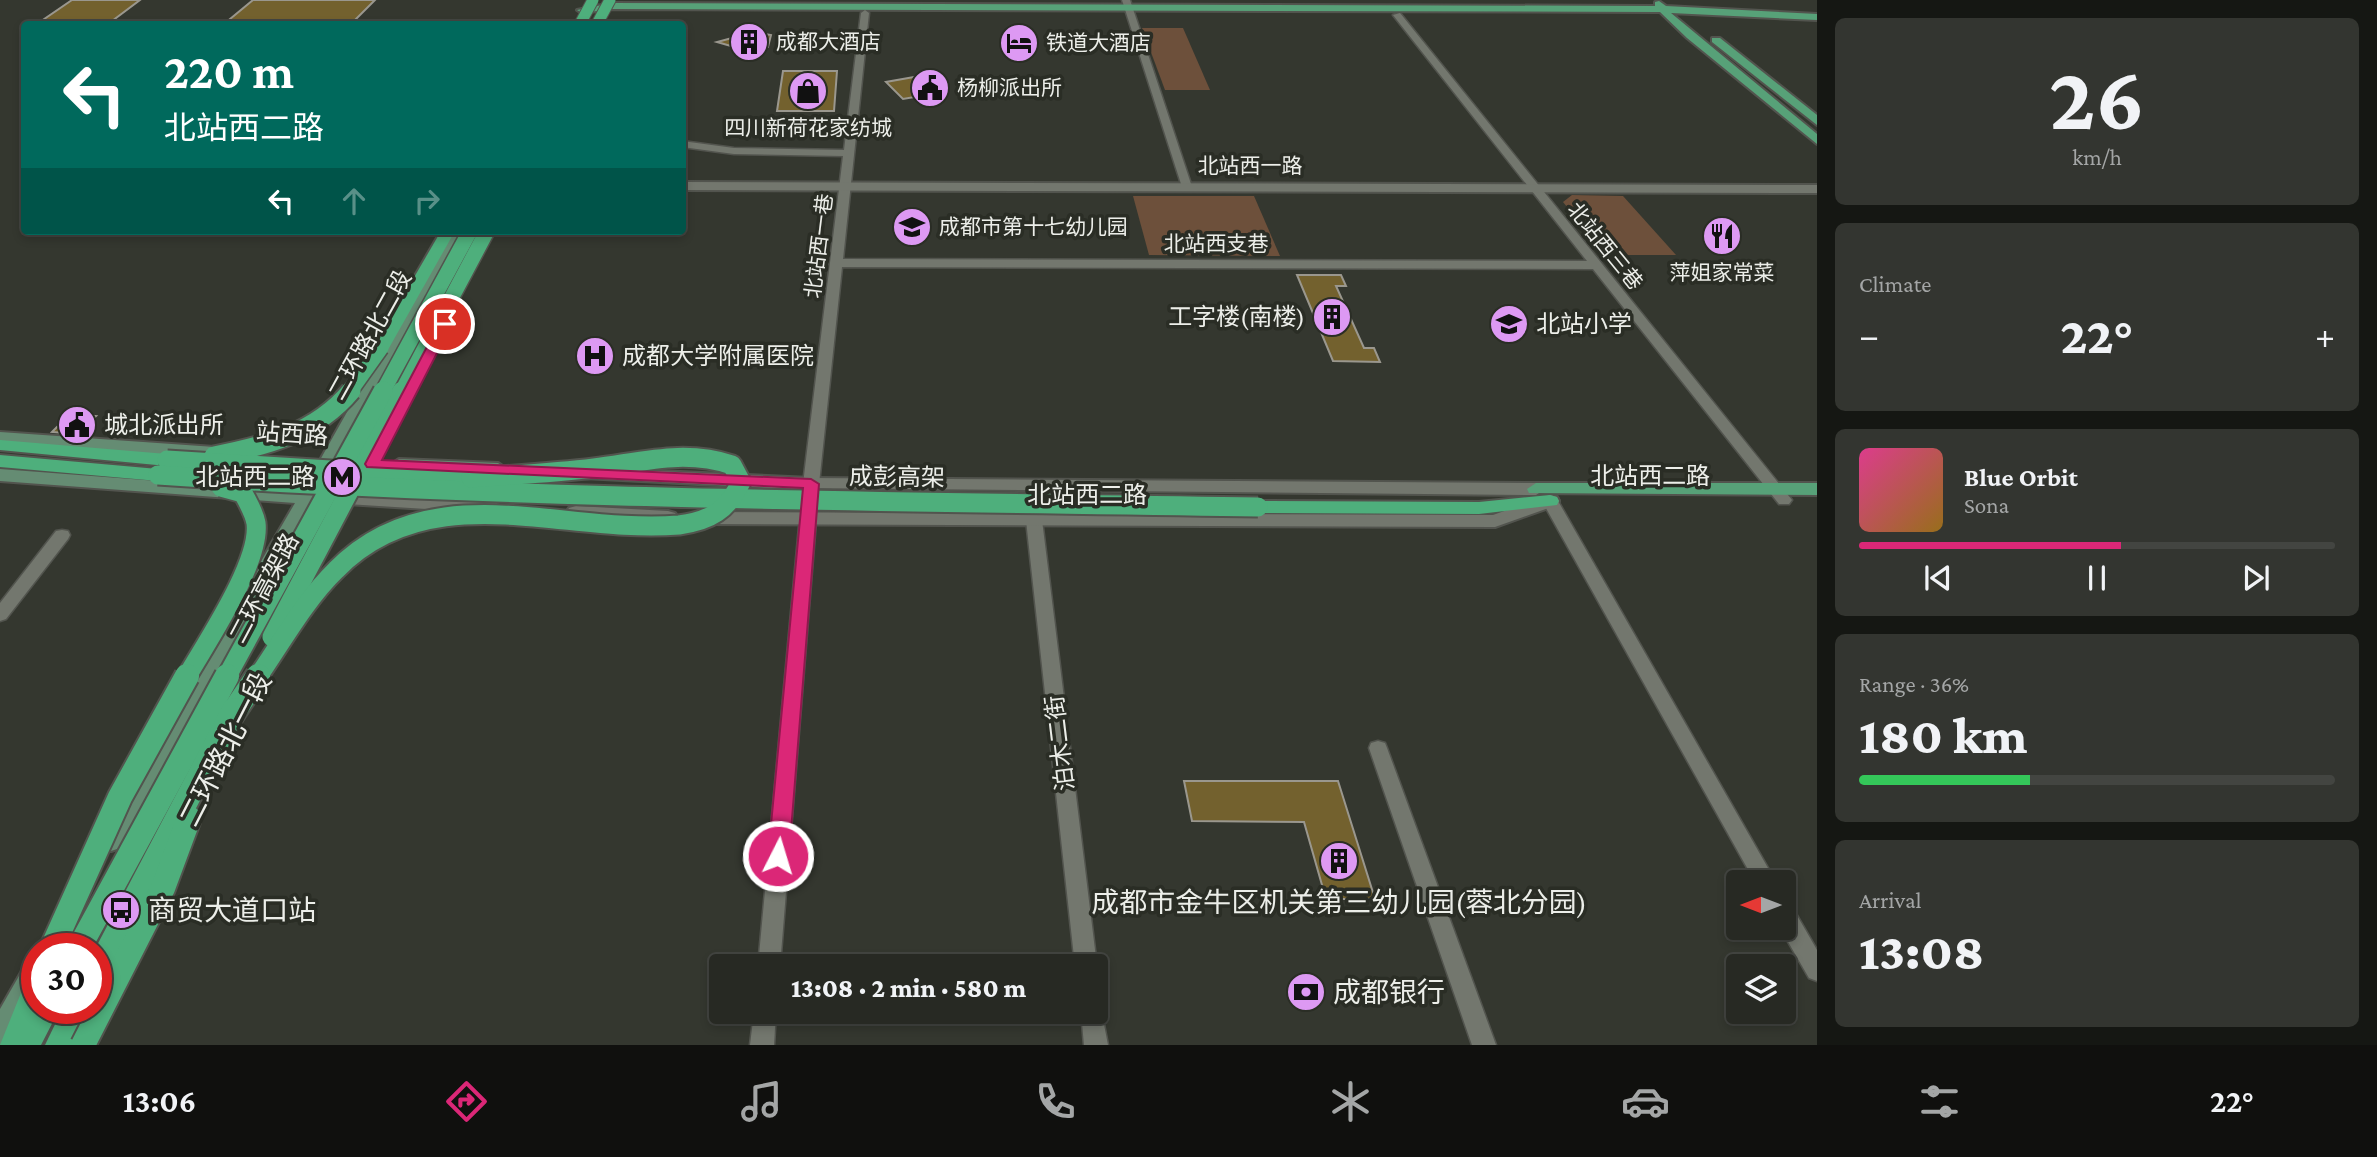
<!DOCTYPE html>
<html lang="en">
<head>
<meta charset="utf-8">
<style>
	:root { --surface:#272923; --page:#333530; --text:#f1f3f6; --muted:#a4a6a6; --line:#434541; --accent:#db2777 }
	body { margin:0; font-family:"Crimson Pro","Noto Sans SC",serif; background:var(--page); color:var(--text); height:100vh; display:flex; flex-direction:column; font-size:26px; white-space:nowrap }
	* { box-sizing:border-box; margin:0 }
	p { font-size:23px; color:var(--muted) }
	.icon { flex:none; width:38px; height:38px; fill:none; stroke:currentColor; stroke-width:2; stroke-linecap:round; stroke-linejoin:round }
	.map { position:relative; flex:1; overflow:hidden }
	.side { display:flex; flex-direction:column; gap:18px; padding:18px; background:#151713; width:560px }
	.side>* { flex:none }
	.top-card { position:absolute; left:21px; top:21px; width:665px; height:214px; border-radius:7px; box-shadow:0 4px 10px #0003,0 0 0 2px var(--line); background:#00695c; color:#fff; overflow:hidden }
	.needle { width:46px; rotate:270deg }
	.fabs { position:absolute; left:1726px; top:870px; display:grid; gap:14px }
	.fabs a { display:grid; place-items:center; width:70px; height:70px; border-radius:7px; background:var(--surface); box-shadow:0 4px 10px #0003,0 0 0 2px var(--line); font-size:35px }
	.speed { position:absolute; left:21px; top:933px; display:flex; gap:14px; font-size:35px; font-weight:700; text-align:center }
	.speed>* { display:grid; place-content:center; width:91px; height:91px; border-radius:50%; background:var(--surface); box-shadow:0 4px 10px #0003,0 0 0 2px var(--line); line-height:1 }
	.speed .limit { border:10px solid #d22; background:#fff; color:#111 }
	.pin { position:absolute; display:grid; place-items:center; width:60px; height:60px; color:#fff; margin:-30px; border:4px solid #fff; border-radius:50%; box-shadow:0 2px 7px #0007 }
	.me { position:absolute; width:77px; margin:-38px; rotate:5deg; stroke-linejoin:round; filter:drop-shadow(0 0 5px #0008) }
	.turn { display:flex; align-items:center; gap:24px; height:147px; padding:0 28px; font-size:32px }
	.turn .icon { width:91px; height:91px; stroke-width:2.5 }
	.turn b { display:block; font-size:49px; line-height:60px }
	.lanes { display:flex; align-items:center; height:66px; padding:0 28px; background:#0003; justify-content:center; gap:35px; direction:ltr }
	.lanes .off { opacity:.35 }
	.big { font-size:52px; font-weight:800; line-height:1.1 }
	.side .widget { flex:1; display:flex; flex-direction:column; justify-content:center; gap:10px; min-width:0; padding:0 24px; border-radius:10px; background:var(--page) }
	.side .dial { align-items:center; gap:0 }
	.dial b { font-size:91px; line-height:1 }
	.song { display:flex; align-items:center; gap:21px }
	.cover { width:84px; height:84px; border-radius:10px; background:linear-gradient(135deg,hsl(330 70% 55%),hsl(40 70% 35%)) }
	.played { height:7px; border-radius:4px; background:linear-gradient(90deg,var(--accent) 55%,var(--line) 55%) }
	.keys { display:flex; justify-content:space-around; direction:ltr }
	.heat { display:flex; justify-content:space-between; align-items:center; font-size:38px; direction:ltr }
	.charge { height:10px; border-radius:5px; background:linear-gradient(90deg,#34c759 36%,var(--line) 0) }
	.trip { position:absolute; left:709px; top:954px; width:399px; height:70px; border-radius:7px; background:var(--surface); box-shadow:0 4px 10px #0003,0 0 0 2px var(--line); font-weight:800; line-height:70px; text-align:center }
	.menu { display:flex; height:112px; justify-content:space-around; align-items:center; background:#10100e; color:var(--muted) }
	.menu .icon { width:49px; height:49px }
	.menu .on { color:var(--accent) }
	.menu b { font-size:32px; color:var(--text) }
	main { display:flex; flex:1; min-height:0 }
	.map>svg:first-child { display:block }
	.green { fill:#6d503b }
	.building { fill:#73612e; stroke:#9a978e; stroke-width:2 }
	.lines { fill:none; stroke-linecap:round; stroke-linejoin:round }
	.minor-casing { stroke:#52544e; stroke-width:3 }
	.tertiary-casing { stroke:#52544e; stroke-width:4 }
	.secondary-casing { stroke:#52544e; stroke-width:4 }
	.primary-casing { stroke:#52544e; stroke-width:4 }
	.trunk-casing { stroke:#52544e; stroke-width:4 }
	.minor { fill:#73776e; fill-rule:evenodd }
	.tertiary { fill:#73776e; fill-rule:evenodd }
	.secondary { fill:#658c73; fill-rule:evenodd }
	.primary { fill:#57a178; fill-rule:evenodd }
	.trunk { fill:#4eaf7c; fill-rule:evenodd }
	.trunk-bridge-far3-casing { stroke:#52544e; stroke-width:13; stroke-linecap:butt }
	.trunk-bridge-far2-casing { stroke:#52544e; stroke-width:18; stroke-linecap:butt }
	.trunk-bridge-far1-casing { stroke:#52544e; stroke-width:23; stroke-linecap:butt }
	.trunk-bridge-casing { stroke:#52544e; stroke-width:28; stroke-linecap:butt }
	.trunk-bridge-far3 { stroke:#4eaf7c; stroke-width:11 }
	.trunk-bridge-far2 { stroke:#4eaf7c; stroke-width:15 }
	.trunk-bridge-far1 { stroke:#4eaf7c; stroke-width:19 }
	.trunk-bridge { stroke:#4eaf7c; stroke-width:24 }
	.route { fill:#db2777; stroke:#8e194d; stroke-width:2 }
	.labels { text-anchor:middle; stroke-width:7; stroke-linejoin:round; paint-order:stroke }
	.far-poi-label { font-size:21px; fill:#eceee9; stroke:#2a2d25; text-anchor:start }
	.far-street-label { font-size:21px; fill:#eceee9; stroke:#2a2d25 }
	.poi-label { font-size:24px; fill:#eceee9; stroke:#2a2d25; text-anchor:start }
	.street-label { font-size:24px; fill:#eceee9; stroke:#2a2d25 }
	.near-street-label { font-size:28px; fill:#eceee9; stroke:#2a2d25 }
	.near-poi-label { font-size:28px; fill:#eceee9; stroke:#2a2d25; text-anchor:start }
</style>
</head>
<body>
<main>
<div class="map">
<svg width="1817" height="1045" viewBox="0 0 1817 1045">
	<rect width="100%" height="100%" fill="#34372f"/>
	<g class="green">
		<path d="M1142 28H1183L1210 90H1165Z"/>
		<path d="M1572 195 1623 196 1676 255H1606L1563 202Z"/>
		<path d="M1133 196H1254L1280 256 1149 255Z"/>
	</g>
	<g class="building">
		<path d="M72 0H140L108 24H37Z"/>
		<path d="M253 0H375L351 24H224Z"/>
		<path d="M1009 30H1026L1030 48H1010Z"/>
		<path d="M754 32 771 35 768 47 748 51 717 42Z"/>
		<path d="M783 71H837L834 111H777Z"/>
		<path d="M925 75 944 92 903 99 886 82Z"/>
		<path d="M1297 275H1341L1346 286H1336L1364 348H1374L1380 362 1333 361Z"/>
		<path d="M70 414 96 416 77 434 52 432Z"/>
		<path d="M1184 781H1338L1375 899H1326L1304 822 1192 821Z"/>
	</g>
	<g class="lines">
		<defs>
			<g id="minor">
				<path d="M1122 0H1130L1192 187 1191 189 1182 187Z"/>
				<path d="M865 10 869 13 843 259 1587 261 1393 15 1400 13 1792 500 1789 504H1779L1593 269 842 267 819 484 780 966H758L803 484 843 156 734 154 682 147V141L734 148 844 150 861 13Z"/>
				<path d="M1550 496 1558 501 1776 882H1755L1542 501Z"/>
				<path d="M1034 515 1042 520 1097 966 1096 969V966H1075L1026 520Z"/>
				<path d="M62 530 68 531 70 535 68 539 6 619 0 621V603L56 531Z"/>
				<path d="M1378 741 1385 743 1387 748 1496 1045H1472L1369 748 1371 743Z"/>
				<path d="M1783 903 1791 905 1817 950V981L1809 978 1780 928H1783Z"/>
				<path d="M1096 1003 1100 1004 1108 1045H1084L1081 1012H1096Z"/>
				<path d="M754 1012H776L774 1045H750Z"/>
			</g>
			<g id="tertiary">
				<path d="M682 182 1817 185V193L682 190Z"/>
				<path d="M811 478 1536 483 1545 489 1536 495 804 488 802 484Z"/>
				<path d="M354 494 490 501 497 503 499 507 497 511 490 513 347 504 345 500 347 496Z"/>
				<path d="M1550 495 1557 497 1559 501 1557 505 1495 527 701 524 694 522 691 518 694 514 701 512 1493 515Z"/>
				<path d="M576 506 668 511 675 513 678 517 675 521 668 523 569 516 566 512 569 508Z"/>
			</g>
			<g id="secondary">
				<path d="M449 231H463L320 494 325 499 323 503 313 505 120 848 111 851 102 848 99 841 102 834 295 503 0 481V469L302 492Z"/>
				<path d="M0 432 229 448 238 454 229 460 0 442Z"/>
				<path d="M399 459 498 463 507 469 498 475 393 469 390 465Z"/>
				<path d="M591 468 811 478 820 484 811 490 584 478 582 474Z"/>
				<path d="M37 959V997L10 1045H0V1009L27 962Z"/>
			</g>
			<g id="primary">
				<path d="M1659 1 1666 6 1817 14V20L1671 13 1817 134V144L1687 38 1660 12 612 9 582 13 577 10 612 3 1655 6V2Z"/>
				<path d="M1712 38H1720L1817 115V125L1712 42Z"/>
				<path d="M1536 483H1817V495L1529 493 1527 489Z"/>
			</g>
			<g id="trunk">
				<path d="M441 231H455L389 348 387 351H375L373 348Z"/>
				<path d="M0 440 167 454 176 460 167 466 0 450Z"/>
				<path d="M0 455 158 469 167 475 158 481 0 467Z"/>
				<path d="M1550 495 1557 497 1559 501 1557 505 1479 514 1258 513 1251 511 1249 507 1251 503 1258 501 1479 502Z"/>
				<path d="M37 974V1008H60L41 1045H0L27 978Z"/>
				<path d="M63 1008H92L74 1045H45Z"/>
			</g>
		</defs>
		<use href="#minor" class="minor-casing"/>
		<use href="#tertiary" class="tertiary-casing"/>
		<use href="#secondary" class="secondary-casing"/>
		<use href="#primary" class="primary-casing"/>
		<use href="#trunk" class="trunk-casing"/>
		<use href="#minor" class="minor"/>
		<use href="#tertiary" class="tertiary"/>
		<use href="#secondary" class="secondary"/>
		<use href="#primary" class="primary"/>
		<use href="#trunk" class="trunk"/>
		<defs>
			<g id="trunk-bridge-far3">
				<path d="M580 24 593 0"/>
				<path d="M597 24 610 0"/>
			</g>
			<g id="trunk-bridge-far2">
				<path d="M349 393 381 348"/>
				<path d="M382 393 470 231"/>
				<path d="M401 393 487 231"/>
			</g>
			<g id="trunk-bridge-far1">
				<path d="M214 456C266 446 316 433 351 391"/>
				<path d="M167 460 476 479"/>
				<path d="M158 475C524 500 891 501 1258 507"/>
				<path d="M272 637 402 391"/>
				<path d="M186 678C206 643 261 562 256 523 254 512 248 503 243 493L221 487"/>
				<path d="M226 678 383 391"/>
				<path d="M257 678C282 642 305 600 336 570 431 473 564 535 679 525 710 521 728 510 741 482L732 465C685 449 642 462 594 468 553 473 512 475 471 478"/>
			</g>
			<g id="trunk-bridge">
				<path d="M228 720 258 676"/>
				<path d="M52 948 120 797 187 676"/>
				<path d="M79 948 227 676"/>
				<path d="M96 973 234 710"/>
				<path d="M83 1045 163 888 189 818"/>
			</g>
		</defs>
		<use href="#trunk-bridge-far3" class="trunk-bridge-far3-casing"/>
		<use href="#trunk-bridge-far2" class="trunk-bridge-far2-casing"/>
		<use href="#trunk-bridge-far1" class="trunk-bridge-far1-casing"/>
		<use href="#trunk-bridge" class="trunk-bridge-casing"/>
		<use href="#trunk-bridge-far3" class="trunk-bridge-far3"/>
		<use href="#trunk-bridge-far2" class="trunk-bridge-far2"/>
		<use href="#trunk-bridge-far1" class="trunk-bridge-far1"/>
		<use href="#trunk-bridge" class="trunk-bridge"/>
	</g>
	<path class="route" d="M445 320 452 324 382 460 811 479 819 484 789 856 786 862 778 864 771 862 768 856 803 488 367 467 365 464 439 324Z"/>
	<defs>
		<symbol id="building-disc" viewBox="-11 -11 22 22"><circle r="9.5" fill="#dd99f3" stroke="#2a2d25"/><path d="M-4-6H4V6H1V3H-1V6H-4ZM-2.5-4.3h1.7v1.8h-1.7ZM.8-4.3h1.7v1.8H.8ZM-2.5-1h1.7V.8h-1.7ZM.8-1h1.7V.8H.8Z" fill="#111"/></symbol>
		<symbol id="hotel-disc" viewBox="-11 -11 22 22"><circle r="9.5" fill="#dd99f3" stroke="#2a2d25"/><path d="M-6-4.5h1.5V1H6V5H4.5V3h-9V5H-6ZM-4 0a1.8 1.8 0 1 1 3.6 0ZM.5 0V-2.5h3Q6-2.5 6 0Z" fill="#111"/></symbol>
		<symbol id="civic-disc" viewBox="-11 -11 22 22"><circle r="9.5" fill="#dd99f3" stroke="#2a2d25"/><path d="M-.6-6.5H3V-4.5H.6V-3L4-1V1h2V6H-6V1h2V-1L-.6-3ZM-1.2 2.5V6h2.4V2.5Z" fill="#111"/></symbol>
		<symbol id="shop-disc" viewBox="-11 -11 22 22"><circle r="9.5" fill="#dd99f3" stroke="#2a2d25"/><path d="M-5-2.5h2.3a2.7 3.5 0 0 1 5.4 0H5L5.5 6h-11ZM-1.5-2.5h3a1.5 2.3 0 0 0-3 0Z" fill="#111"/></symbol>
		<symbol id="school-disc" viewBox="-11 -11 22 22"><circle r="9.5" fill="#dd99f3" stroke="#2a2d25"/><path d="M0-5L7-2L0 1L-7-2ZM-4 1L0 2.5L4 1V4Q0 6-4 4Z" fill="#111"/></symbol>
		<symbol id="restaurant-disc" viewBox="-11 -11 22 22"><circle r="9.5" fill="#dd99f3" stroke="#2a2d25"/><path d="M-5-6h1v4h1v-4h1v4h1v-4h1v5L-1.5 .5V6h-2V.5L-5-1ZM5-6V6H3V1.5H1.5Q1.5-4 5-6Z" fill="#111"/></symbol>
		<symbol id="hospital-disc" viewBox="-11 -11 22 22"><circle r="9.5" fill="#dd99f3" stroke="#2a2d25"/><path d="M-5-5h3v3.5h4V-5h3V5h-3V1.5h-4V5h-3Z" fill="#111"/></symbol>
		<symbol id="metro-disc" viewBox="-11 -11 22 22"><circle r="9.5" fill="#dd99f3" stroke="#2a2d25"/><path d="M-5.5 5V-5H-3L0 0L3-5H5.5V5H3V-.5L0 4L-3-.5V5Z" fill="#111"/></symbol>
		<symbol id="bus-disc" viewBox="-11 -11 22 22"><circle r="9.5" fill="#dd99f3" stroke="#2a2d25"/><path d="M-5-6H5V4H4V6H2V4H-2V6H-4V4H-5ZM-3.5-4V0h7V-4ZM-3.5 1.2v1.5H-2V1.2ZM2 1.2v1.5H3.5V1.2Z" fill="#111"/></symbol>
		<symbol id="bank-disc" viewBox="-11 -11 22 22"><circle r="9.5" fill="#dd99f3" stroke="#2a2d25"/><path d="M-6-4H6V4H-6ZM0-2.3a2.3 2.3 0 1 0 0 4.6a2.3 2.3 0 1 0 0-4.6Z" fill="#111"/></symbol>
	</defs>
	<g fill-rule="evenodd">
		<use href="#building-disc" x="727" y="20" width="44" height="44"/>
		<use href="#hotel-disc" x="997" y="21" width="44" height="44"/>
		<use href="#civic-disc" x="908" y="66" width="44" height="44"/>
		<use href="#shop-disc" x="786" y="69" width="44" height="44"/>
		<use href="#school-disc" x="890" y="205" width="44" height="44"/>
		<use href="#restaurant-disc" x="1700" y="214" width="44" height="44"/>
		<use href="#building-disc" x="1310" y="295" width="44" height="44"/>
		<use href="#school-disc" x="1487" y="302" width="44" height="44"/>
		<use href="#hospital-disc" x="573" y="334" width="44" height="44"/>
		<use href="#civic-disc" x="55" y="403" width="44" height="44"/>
		<use href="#metro-disc" x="320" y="455" width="44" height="44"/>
		<use href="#building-disc" x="1317" y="839" width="44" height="44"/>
		<use href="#bus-disc" x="99" y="888" width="44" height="44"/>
		<use href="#bank-disc" x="1284" y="970" width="44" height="44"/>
	</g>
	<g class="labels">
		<g class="far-poi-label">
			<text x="776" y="49">成都大酒店</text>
			<text x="1046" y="50">铁道大酒店</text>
			<text x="957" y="95">杨柳派出所</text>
			<text x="808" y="135" text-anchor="middle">四川新荷花家纺城</text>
			<text x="939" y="234">成都市第十七幼儿园</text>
			<text x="1722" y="280" text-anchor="middle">萍姐家常菜</text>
		</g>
		<g class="far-street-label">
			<text x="1250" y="173">北站西一路</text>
			<text x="1216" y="251">北站西支巷</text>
			<text transform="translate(819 246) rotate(-83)" y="7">北站西一巷</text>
			<text transform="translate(1605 246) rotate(51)" y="7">北站西三巷</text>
		</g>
		<g class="poi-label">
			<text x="1305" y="325" text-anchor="end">工字楼(南楼)</text>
			<text x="1536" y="332">北站小学</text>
			<text x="622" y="364">成都大学附属医院</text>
			<text x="104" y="433">城北派出所</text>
			<text x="315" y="485" text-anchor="end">北站西二路</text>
		</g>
		<g class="street-label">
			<text transform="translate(370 335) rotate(-61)" y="8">二环路北二段</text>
			<text transform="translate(292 434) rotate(4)" y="8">站西路</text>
			<text x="1650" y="484">北站西二路</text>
			<text transform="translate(897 477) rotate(1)" y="8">成彭高架</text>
			<text x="1087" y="503">北站西二路</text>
			<text transform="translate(264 588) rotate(-62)" y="8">二环高架路</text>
			<text transform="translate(1060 743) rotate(-97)" y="8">泊木二街</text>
		</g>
		<g class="near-street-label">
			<text transform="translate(225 749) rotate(-63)" y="10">二环路北一段</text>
		</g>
		<g class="near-poi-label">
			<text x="1339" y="912" text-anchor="middle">成都市金牛区机关第三幼儿园(蓉北分园)</text>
			<text x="148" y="920">商贸大道口站</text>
			<text x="1333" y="1002">成都银行</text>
		</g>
	</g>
</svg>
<div class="fabs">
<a><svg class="needle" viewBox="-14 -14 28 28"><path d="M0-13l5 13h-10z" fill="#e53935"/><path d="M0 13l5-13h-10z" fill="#a4a6a6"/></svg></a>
<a><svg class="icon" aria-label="layers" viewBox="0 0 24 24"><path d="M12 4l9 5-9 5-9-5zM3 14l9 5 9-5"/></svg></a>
</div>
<div class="speed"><div class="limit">30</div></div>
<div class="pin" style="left:445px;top:324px;background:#d93025"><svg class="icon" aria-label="arrive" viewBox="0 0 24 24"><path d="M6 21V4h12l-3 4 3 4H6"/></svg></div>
<svg class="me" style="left:778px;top:856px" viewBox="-20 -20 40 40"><circle r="17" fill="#db2777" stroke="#fff" stroke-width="3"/><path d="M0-11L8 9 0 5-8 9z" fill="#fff"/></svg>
<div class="trip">13:08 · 2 min · 580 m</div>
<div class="top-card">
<div class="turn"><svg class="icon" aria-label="left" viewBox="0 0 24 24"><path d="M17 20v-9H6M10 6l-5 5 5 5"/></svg><div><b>220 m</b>北站西二路</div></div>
<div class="lanes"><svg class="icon" aria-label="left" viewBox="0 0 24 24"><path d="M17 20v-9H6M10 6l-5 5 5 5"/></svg><svg class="icon off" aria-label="ahead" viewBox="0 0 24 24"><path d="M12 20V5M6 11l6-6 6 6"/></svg><svg class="icon off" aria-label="right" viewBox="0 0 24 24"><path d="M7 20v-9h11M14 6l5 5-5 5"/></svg></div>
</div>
</div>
<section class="side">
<div class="widget dial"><b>26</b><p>km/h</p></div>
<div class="widget"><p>Climate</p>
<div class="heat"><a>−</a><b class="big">22°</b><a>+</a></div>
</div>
<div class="widget">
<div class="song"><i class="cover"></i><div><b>Blue Orbit</b><p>Sona</p></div></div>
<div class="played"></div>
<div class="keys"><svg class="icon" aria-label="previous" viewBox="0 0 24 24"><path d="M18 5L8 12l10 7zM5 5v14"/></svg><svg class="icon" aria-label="pause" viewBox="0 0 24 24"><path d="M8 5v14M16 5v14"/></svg><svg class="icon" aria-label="next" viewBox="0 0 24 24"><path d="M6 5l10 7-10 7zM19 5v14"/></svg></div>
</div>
<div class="widget"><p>Range · 36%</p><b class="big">180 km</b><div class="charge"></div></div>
<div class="widget"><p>Arrival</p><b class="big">13:08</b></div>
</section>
</main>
<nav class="menu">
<b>13:06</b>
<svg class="icon on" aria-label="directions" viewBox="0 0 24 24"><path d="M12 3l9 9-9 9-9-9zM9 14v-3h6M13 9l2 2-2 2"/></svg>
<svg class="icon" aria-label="music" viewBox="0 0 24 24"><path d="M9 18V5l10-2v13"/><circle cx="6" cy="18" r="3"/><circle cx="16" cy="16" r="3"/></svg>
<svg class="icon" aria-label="phone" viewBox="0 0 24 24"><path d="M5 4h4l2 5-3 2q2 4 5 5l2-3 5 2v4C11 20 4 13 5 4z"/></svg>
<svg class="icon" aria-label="climate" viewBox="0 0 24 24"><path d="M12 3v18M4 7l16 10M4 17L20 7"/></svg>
<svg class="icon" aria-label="car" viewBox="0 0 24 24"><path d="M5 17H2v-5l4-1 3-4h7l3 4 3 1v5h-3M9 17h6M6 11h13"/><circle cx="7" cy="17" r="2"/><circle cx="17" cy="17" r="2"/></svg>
<svg class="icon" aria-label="filters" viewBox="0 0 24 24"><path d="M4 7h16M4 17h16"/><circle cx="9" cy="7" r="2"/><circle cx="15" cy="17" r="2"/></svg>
<b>22°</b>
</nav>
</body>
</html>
